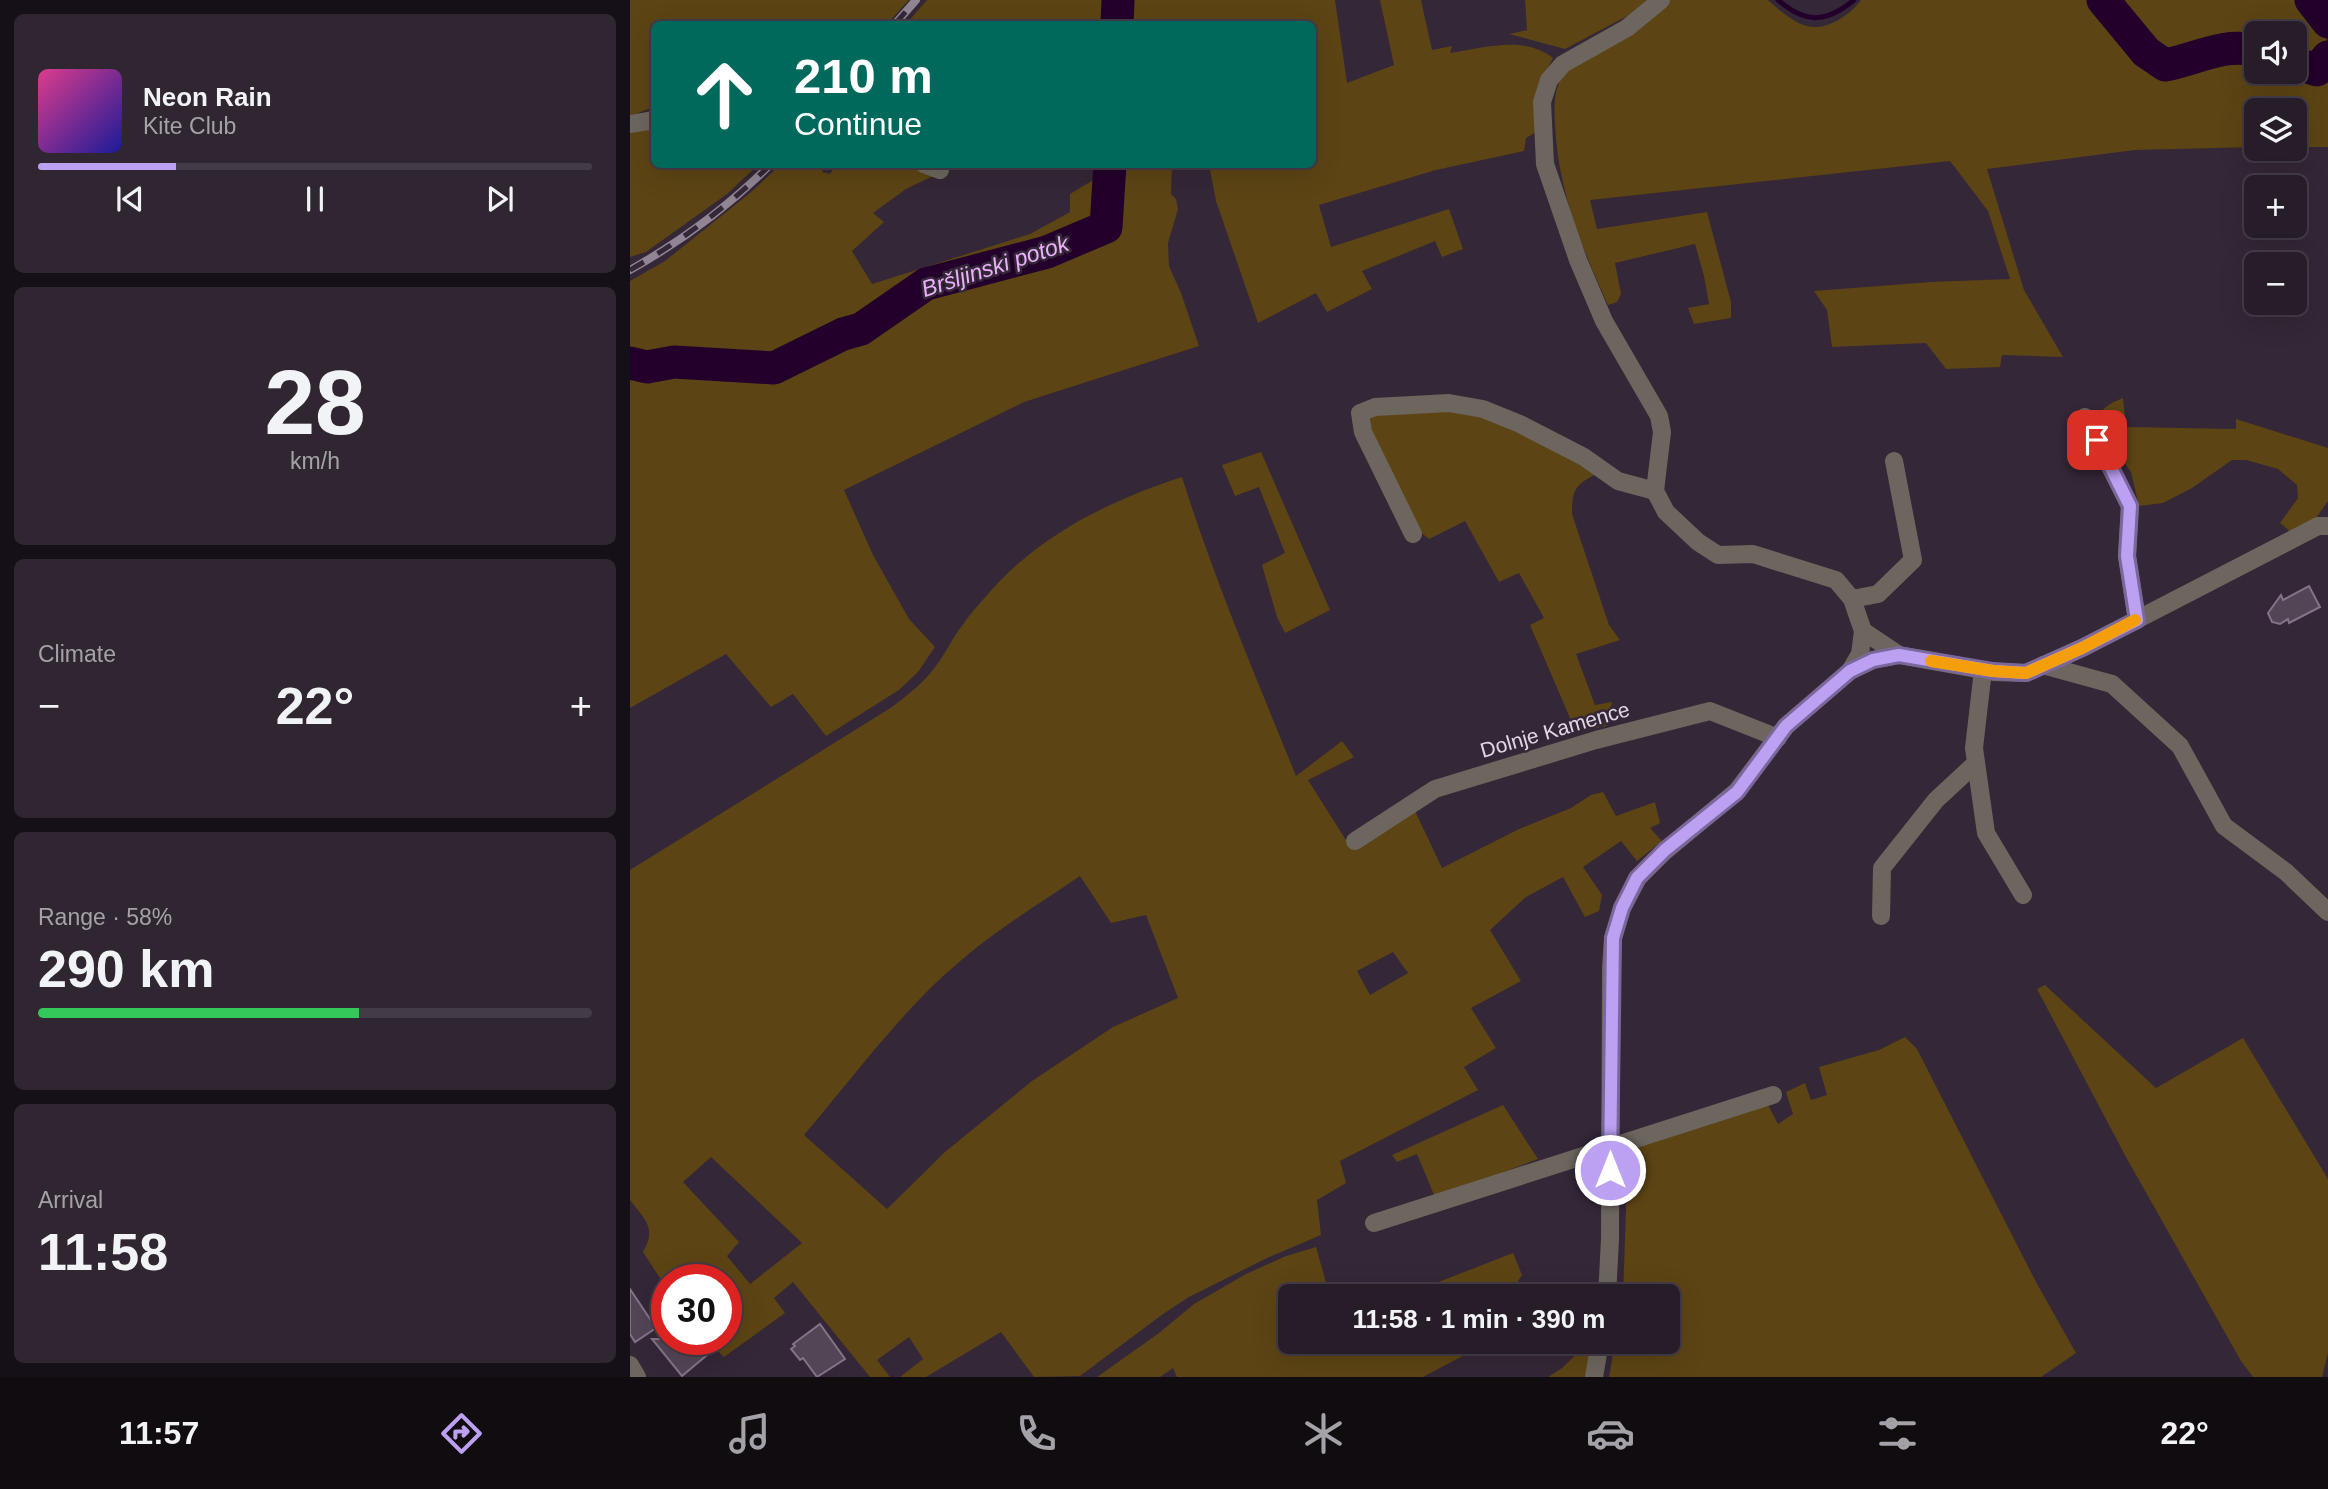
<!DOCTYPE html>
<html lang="en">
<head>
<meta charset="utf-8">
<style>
	:root { --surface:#271d29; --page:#2f2631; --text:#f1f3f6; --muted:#a4a2a8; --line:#433b46; --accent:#bca0f2 }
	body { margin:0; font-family:Arial,sans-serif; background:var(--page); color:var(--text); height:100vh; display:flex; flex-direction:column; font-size:26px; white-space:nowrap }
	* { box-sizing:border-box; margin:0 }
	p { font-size:23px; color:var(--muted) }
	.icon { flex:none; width:38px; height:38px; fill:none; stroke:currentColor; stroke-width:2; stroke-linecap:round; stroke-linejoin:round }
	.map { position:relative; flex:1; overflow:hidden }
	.sheet { display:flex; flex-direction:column; gap:14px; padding:14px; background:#151017; width:630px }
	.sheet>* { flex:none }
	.banner { position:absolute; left:21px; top:21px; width:665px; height:147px; border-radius:10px; box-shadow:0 7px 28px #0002,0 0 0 2px var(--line); background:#00695c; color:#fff; overflow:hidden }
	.controls { position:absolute; left:1614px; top:21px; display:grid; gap:14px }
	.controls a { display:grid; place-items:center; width:63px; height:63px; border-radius:10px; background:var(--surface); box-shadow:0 7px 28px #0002,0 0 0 2px var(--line); font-size:35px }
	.speed { position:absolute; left:21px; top:1264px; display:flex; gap:14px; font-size:35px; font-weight:700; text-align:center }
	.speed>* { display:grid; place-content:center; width:91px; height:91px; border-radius:50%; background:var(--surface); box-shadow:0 7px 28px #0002,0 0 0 2px var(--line); line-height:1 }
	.speed .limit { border:10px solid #d22; background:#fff; color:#111 }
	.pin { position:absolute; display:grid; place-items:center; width:60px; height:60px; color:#fff; margin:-30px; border-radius:14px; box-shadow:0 4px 10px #0006 }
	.me { position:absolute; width:77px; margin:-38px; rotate:0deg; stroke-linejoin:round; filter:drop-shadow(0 0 5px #0008) }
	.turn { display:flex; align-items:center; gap:24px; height:147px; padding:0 28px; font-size:32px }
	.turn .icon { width:91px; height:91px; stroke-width:2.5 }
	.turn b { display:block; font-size:49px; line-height:60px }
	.big { font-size:52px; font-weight:600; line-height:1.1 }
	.sheet .tile { flex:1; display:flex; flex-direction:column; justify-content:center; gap:10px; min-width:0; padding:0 24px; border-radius:10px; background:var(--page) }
	.sheet .dial { align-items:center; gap:0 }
	.dial b { font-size:91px; line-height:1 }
	.song { display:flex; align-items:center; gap:21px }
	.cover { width:84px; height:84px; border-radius:10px; background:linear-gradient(135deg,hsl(330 70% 55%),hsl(240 70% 35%)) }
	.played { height:7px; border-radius:4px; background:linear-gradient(90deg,var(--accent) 25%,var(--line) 25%) }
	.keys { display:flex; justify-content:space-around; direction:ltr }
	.heat { display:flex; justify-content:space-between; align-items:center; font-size:38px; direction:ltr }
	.charge { height:10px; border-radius:5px; background:linear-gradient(90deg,#34c759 58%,var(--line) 0) }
	.trip { position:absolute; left:648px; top:1284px; width:402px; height:70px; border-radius:10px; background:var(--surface); box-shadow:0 7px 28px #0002,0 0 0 2px var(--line); font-weight:600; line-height:70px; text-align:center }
	.menu { display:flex; height:112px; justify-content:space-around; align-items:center; background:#100c10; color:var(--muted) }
	.menu .icon { width:49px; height:49px }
	.menu .current { color:var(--accent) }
	.menu b { font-size:32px; color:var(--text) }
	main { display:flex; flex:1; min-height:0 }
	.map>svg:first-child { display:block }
	.green { fill:#5c4414; fill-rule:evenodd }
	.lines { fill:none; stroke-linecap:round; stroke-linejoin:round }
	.stream { stroke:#22002b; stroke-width:5 }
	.river { stroke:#22002b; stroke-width:33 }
	.building { fill:#534556; stroke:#837487; stroke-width:2 }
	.minor { stroke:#6c665e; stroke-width:18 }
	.rail-casing { stroke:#908592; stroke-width:8 }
	.rail { stroke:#342737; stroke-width:5; stroke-dasharray:16; stroke-linecap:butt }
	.route-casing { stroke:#7a689d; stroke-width:18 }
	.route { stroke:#bca0f2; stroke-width:12 }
	.slow { stroke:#f59e0b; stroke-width:12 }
	.labels { text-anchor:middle; stroke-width:5; stroke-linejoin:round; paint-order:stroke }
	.street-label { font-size:21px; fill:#e1d8e3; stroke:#342737 }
	.water-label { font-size:23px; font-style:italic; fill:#ebb0fb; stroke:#342737 }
</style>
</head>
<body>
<main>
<section class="sheet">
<div class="tile">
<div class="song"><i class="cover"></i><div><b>Neon Rain</b><p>Kite Club</p></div></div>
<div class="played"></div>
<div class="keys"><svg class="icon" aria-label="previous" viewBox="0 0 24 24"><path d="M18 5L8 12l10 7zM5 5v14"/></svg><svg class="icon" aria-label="pause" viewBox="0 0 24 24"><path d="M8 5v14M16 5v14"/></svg><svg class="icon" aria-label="next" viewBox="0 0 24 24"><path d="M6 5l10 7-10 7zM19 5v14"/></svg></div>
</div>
<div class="tile dial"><b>28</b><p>km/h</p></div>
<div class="tile"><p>Climate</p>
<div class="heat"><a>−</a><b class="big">22°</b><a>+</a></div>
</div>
<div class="tile"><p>Range · 58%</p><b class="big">290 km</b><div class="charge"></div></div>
<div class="tile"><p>Arrival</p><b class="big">11:58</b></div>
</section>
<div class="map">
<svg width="1698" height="1377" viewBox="0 0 1698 1377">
	<rect width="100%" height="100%" fill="#342737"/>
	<g class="green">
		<path d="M0 0H279L257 24H24V164L128 165 97 194 16 252 0 257V127L14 125 21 108 0 116Z"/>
		<path d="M297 0H705L717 83 764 65 750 0H791L802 50 822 46 820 53C855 48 893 35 923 58L914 75 908 131 896 138 894 151 806 170 689 205 701 247 819 209 833 249 812 257 805 241 732 271 742 289 697 312 686 293 628 323 586 201 579 165 682 164V24H276Z"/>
		<path d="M895 0H1017L999 15 935 49 879 34 897 30Z"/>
		<path d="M1039 0H1138C1149 10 1167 26 1182 27 1201 28 1221 14 1231 0H1466C1484 24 1514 78 1551 71 1560 70 1568 63 1576 60 1592 55 1609 58 1626 59V72H1664V69L1689 77 1698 69V147H1664V110H1626V147L1505 150 1357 169 1394 290 1433 357 1372 355 1370 367 1316 369 1296 343 1202 347 1197 310 1184 291 1301 282 1380 279 1358 211 1320 161 960 200 967 229 1077 212 1101 302V318L1064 324 1058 308 1079 304 1074 276 1065 244 985 263 991 294 987 302 978 305C951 245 928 190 925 124 924 106 923 86 936 72Z"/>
		<path d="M1483 0H1673L1694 26 1697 46 1683 60 1664 51V33H1626V43C1613 41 1601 39 1588 42 1566 46 1541 66 1520 48 1506 35 1495 15 1483 0Z"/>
		<path d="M150 165H194L192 172 200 174 206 165H274L303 176 276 189 243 213 254 222 222 251 242 284 400 234 440 212V194L473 174 470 165H542L541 194 546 199 548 209 538 243 539 266 551 293 569 346 394 402 214 490 243 555 279 619 305 647 288 672 269 690 196 736 163 694 141 707 96 654 0 708V281L35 261 120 193Z"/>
		<path d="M1493 398 1496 427 1606 429V419L1698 448V501L1679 528 1661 532 1650 523 1668 498 1667 485 1648 469 1616 460H1602L1562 488 1533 503 1509 506 1501 472 1467 425C1469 408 1479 404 1493 398Z"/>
		<path d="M789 409 854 414 888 428 966 474C945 485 942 490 942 514L979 625 990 640 946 654 965 705 982 702 976 726 946 732 900 625 914 618 889 573 869 582 835 521 799 539 789 531 738 427 743 412Z"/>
		<path d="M631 452 700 610 655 633 647 617 632 565 655 553 629 487 605 496 592 465Z"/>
		<path d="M552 477C584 579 626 677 666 776L712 741 724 757 678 780 721 848 785 811 812 868 889 829 941 808 961 795 973 792 986 816 1025 802 1030 823 1020 828 1032 841 1007 861 991 841 953 867 972 895 969 911 955 917 933 877 896 897 860 930 891 981 841 1008 866 1048 834 1067 848 1090 710 1161 716 1183 687 1200 691 1235 637 1258 559 1297 533 1314 450 1376 404 1377 371 1332 296 1377H270L293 1359 279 1337 247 1360 260 1377H240L163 1282 144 1298 155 1313 94 1357 75 1339H96V1279H37V1289L13 1252C27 1228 15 1220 0 1200V870L262 707C277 695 294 683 305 667 315 655 321 640 331 627 339 615 349 604 358 594 410 534 479 501 552 477ZM450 876 481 923 516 915 548 998 483 1027 402 1081 315 1152 257 1209 174 1135C222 1079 272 1010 328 963 366 930 409 904 450 876ZM763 952 778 973 740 995 727 971ZM81 1157 172 1243 120 1284 97 1256 109 1242 53 1182Z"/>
		<path d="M1415 985 1526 1088 1613 1038 1698 1179V1353L1692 1377H1623L1611 1361 1496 1157 1407 989Z"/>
		<path d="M1275 1037 1287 1049 1406 1282 1446 1353 1411 1377H979L985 1342H1038V1297H993L998 1149 1136 1101 1148 1124 1163 1114 1156 1092 1175 1083 1181 1100 1197 1095 1189 1067 1249 1050Z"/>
		<path d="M873 1105 908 1159 866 1175 804 1195 787 1154 767 1162 762 1155Z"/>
		<path d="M686 1247 700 1297H660V1342H859L793 1377H547L543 1368 530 1377H467L529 1333 564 1304 616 1274 656 1256Z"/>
		<path d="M883 1253 892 1275 878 1297H770Z"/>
		<path d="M959 1342H964L957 1377H918L932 1368Z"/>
	</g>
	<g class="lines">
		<path class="stream" d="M1148 0C1176 24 1196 23 1224 0"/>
		<g class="river">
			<path d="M1473 0 1516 52 1535 65C1568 59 1590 43 1626 50"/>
			<path d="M1681 0 1698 22"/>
			<path d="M487 24 488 0"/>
			<path d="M1664 63 1687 70 1698 57"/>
			<path d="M0 363 17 367 44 362 144 368 213 334 231 329 296 284 417 252 476 227 480 164"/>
		</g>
	</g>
	<g class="building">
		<path d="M1679 586 1690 607 1659 623 1658 619 1650 624 1642 622 1638 613 1651 595 1653 600Z"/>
		<path d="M0 1289 26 1328 5 1342 0 1334Z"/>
		<path d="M190 1324 215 1359 187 1377 173 1358 170 1360 161 1349 165 1346 163 1344Z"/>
		<path d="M22 1339H64L77 1355 52 1376Z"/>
	</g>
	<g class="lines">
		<g class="minor">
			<path d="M0 124 24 120"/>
			<path d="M294 164 310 170"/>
			<path d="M1455 417 1500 506 1497 556 1507 620"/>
			<path d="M783 534 733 432 730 413 745 407 819 403 853 409 890 424 954 457 988 481 1025 491"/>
			<path d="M1222 599 1248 594 1283 560 1264 461"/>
			<path d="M1233 631 1269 655"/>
			<path d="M1413 665 1482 684 1550 746 1594 826 1656 872 1698 912"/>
			<path d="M1353 670 1344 748 1356 833 1393 895"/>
			<path d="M1220 671 1243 660 1269 655 1363 672 1396 673 1452 648 1688 526H1698"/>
			<path d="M725 841 805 789 966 740 1080 711 1148 738"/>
			<path d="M1251 916 1252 868 1306 800 1346 763"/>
			<path d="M744 1223 1143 1095"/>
			<path d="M977 1297 980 1239 981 968 983 938 992 908 1008 878 1035 851 1107 791 1156 726 1220 671 1230 654 1233 631 1222 599 1206 580 1123 554 1088 555 1068 542 1036 512 1025 491 1032 432 1029 416 974 321 948 260 915 164 912 102 919 80 933 64 997 28 1031 0"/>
			<path d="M0 1365 7 1377"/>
			<path d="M964 1377 970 1342"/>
		</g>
		<defs>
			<g id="rail">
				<path d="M265 24 286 0"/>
				<path d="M0 270C50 242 100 205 141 164"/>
			</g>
		</defs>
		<use href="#rail" class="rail-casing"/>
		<use href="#rail" class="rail"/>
	</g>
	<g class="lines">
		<defs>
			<path id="route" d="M980 1170 983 938 992 908 1007 878 1035 850 1107 792 1156 726 1220 671 1243 660 1269 655 1363 671 1396 673 1452 648 1507 620 1497 556 1500 506 1467 440"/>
		</defs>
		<use href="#route" class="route-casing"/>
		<use href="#route" class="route"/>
		<path class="slow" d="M1301 661 1363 671 1396 673 1452 648 1505 620"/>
	</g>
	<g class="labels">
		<g class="street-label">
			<text transform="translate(925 730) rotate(-16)" y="7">Dolnje Kamence</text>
		</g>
		<g class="water-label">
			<text transform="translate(365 266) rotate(-18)" y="8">Bršljinski potok</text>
		</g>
	</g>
</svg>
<div class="controls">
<a><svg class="icon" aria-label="sound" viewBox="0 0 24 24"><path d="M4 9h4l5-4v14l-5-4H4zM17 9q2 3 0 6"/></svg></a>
<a><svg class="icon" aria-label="layers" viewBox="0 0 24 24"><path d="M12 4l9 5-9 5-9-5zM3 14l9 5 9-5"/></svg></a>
<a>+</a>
<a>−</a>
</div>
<div class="speed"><div class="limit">30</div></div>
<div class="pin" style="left:1467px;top:440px;background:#d93025"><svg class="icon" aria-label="arrive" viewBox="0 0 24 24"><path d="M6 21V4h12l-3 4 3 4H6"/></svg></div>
<svg class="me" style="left:980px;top:1170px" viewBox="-20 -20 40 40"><circle r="17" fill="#bca0f2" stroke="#fff" stroke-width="3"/><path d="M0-11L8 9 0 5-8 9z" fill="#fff"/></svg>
<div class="trip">11:58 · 1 min · 390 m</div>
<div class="banner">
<div class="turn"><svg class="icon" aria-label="ahead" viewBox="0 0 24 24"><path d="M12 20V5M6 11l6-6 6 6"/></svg><div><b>210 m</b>Continue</div></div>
</div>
</div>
</main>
<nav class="menu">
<b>11:57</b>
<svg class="icon current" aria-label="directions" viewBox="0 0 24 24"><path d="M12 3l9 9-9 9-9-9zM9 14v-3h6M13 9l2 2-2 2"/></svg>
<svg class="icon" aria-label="music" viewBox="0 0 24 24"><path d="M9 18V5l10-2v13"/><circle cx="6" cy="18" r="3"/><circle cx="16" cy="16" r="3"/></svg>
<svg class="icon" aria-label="phone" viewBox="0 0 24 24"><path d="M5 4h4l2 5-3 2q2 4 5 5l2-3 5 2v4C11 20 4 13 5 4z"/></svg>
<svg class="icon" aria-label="climate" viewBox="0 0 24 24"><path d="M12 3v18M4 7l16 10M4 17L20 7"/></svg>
<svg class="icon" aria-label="car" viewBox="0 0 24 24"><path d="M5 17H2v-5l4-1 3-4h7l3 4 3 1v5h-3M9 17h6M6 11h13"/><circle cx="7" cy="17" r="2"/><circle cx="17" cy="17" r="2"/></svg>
<svg class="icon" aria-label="filters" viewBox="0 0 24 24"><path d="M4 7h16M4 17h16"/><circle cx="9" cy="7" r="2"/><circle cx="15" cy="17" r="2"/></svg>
<b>22°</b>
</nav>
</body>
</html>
